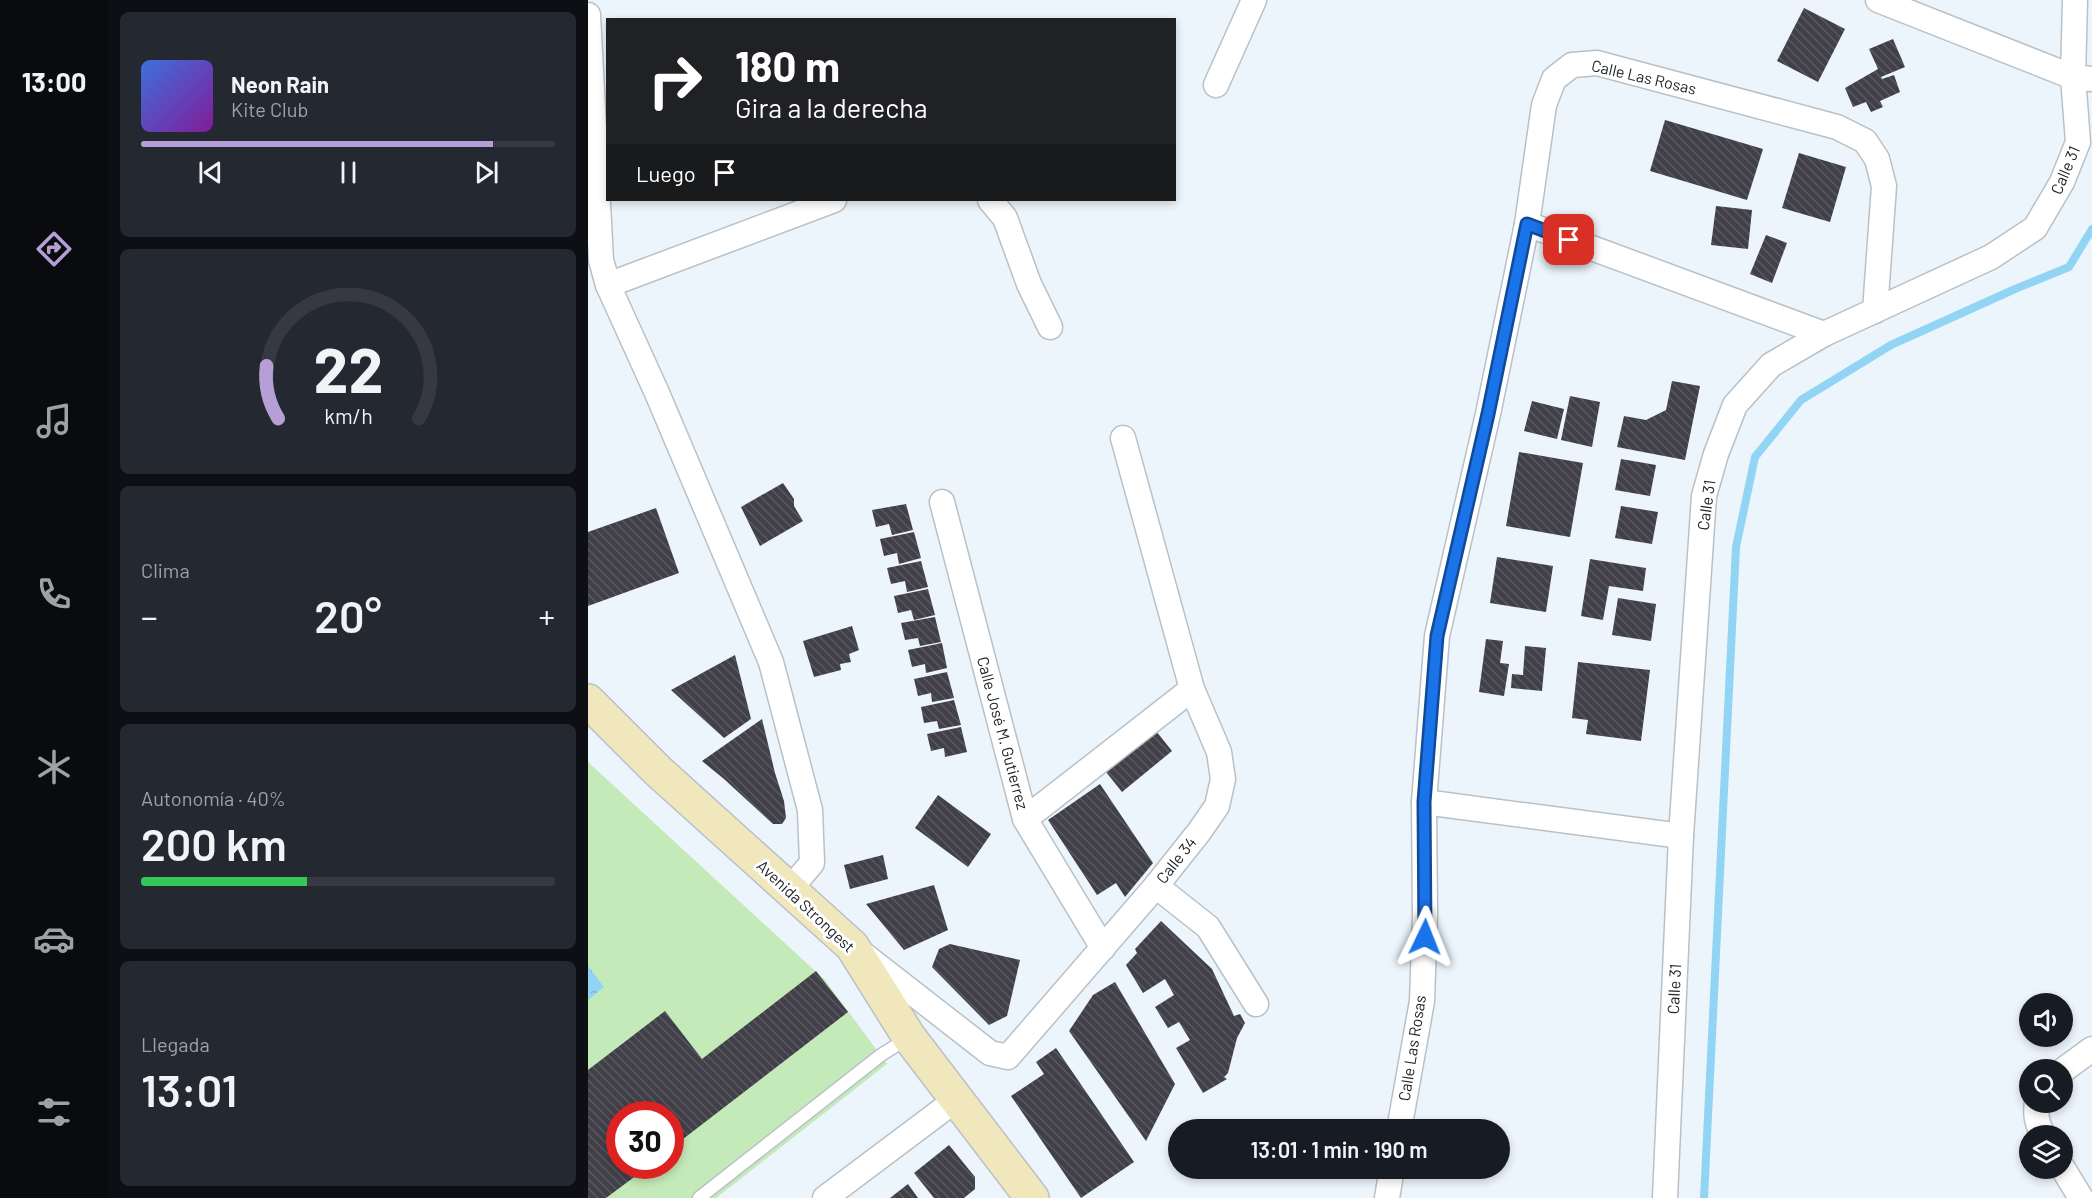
<!DOCTYPE html>
<html lang="es">
<head>
<meta charset="utf-8">
<style>
	:root { --surface:#171b24; --page:#242831; --text:#f1f3f6; --muted:#9ea1a6; --line:#363941; --accent:#b69fd6 }
	body { margin:0; font-family:Barlow,sans-serif; background:var(--page); color:var(--text); height:100vh; display:flex; flex-direction:column; font-size:22px; white-space:nowrap }
	* { box-sizing:border-box; margin:0 }
	p { font-size:20px; color:var(--muted) }
	.icon { flex:none; width:33px; height:33px; fill:none; stroke:currentColor; stroke-width:2; stroke-linecap:round; stroke-linejoin:round }
	.map { position:relative; flex:1; overflow:hidden }
	.details { display:flex; flex-direction:column; gap:12px; padding:12px; background:#0d0f14; width:480px }
	.details>* { flex:none }
	.hud { position:absolute; left:18px; top:18px; width:570px; height:183px; border-radius:0px; box-shadow:0 3px 9px #0003; background:#202124; color:#fff; overflow:hidden }
	.tools { position:absolute; left:1431px; top:993px; display:grid; gap:12px }
	.tools a { display:grid; place-items:center; width:54px; height:54px; border-radius:50%; background:var(--surface); box-shadow:0 3px 9px #0003; font-size:30px }
	.speed { position:absolute; left:18px; top:1101px; display:flex; gap:12px; font-size:30px; font-weight:700; text-align:center }
	.speed>* { display:grid; place-content:center; width:78px; height:78px; border-radius:50%; background:var(--surface); box-shadow:0 3px 9px #0003; line-height:1 }
	.speed .limit { border:9px solid #d22; background:#fff; color:#111 }
	.pin { position:absolute; display:grid; place-items:center; width:51px; height:51px; color:#fff; margin:-26px; border-radius:12px; box-shadow:0 3px 9px #0006 }
	.me { position:absolute; width:66px; margin:-33px; rotate:2deg; stroke-linejoin:round; filter:drop-shadow(0 0 4px #0008) }
	.turn { display:flex; align-items:center; gap:21px; height:126px; padding:0 30px; font-size:27px }
	.turn .icon { width:78px; height:78px; stroke-width:2.5 }
	.turn b { display:block; font-size:42px; line-height:51px }
	.then { display:flex; align-items:center; height:57px; padding:0 30px; background:#0003; gap:12px; font-size:22px }
	.big { font-size:45px; font-weight:600; line-height:1.1 }
	.details .tile { flex:1; display:flex; flex-direction:column; justify-content:center; gap:9px; min-width:0; padding:0 21px; border-radius:9px; background:var(--page) }
	.details .dial { align-items:center; gap:0 }
	.dial svg { height:156px; overflow:visible; fill:none; stroke:var(--line); stroke-width:7; stroke-linecap:round; text-anchor:middle }
	.dial text { fill:var(--text); stroke:none }
	.song { display:flex; align-items:center; gap:18px }
	.cover { width:72px; height:72px; border-radius:9px; background:linear-gradient(135deg,hsl(220 70% 55%),hsl(290 70% 35%)) }
	.played { height:6px; border-radius:3px; background:linear-gradient(90deg,var(--accent) 85%,var(--line) 85%) }
	.keys { display:flex; justify-content:space-around; direction:ltr }
	.heat { display:flex; justify-content:space-between; align-items:center; font-size:33px; direction:ltr }
	.charge { height:9px; border-radius:4px; background:linear-gradient(90deg,#34c759 40%,var(--line) 0) }
	.trip { position:absolute; left:580px; top:1119px; width:342px; height:60px; border-radius:30px; background:var(--surface); box-shadow:0 3px 9px #0003; font-weight:600; line-height:60px; text-align:center }
	main { display:flex; flex:1; min-height:0 }
	.dock { display:flex; flex-direction:column; width:108px; justify-content:space-around; align-items:center; background:#090b0e; color:var(--muted) }
	.dock .icon { width:42px; height:42px }
	.dock .selected { color:var(--accent) }
	.dock b { font-size:27px; color:var(--text) }
	.map>svg:first-child { display:block }
	.pitch { fill:#c4eab9; fill-rule:evenodd }
	.water { fill:url(#water-ripples) }
	.lines { fill:none; stroke-linecap:round; stroke-linejoin:round }
	.stream { stroke:#91d4f4; stroke-width:8 }
	.building { fill:url(#building-back-hatch) }
	.lane-casing { stroke:#b9c1c7; stroke-width:15 }
	.street-casing { stroke:#b9c1c7; stroke-width:27 }
	.secondary-casing { stroke:#b9c1c7; stroke-width:36 }
	.lane { stroke:#fff; stroke-width:12 }
	.street { stroke:#fff; stroke-width:24 }
	.secondary { stroke:#f1e7bd; stroke-width:33 }
	.route-casing { stroke:#114b97; stroke-width:15 }
	.route { stroke:#1a73e8; stroke-width:10 }
	.labels { text-anchor:middle; stroke-width:6; stroke-linejoin:round; paint-order:stroke }
	.street-label { font-size:16px; fill:#212426; stroke:#fff }
</style>
</head>
<body>
<main>
<nav class="dock">
<b>13:00</b>
<svg class="icon selected" aria-label="directions" viewBox="0 0 24 24"><path d="M12 3l9 9-9 9-9-9zM9 14v-3h6M13 9l2 2-2 2"/></svg>
<svg class="icon" aria-label="music" viewBox="0 0 24 24"><path d="M9 18V5l10-2v13"/><circle cx="6" cy="18" r="3"/><circle cx="16" cy="16" r="3"/></svg>
<svg class="icon" aria-label="phone" viewBox="0 0 24 24"><path d="M5 4h4l2 5-3 2q2 4 5 5l2-3 5 2v4C11 20 4 13 5 4z"/></svg>
<svg class="icon" aria-label="climate" viewBox="0 0 24 24"><path d="M12 3v18M4 7l16 10M4 17L20 7"/></svg>
<svg class="icon" aria-label="car" viewBox="0 0 24 24"><path d="M5 17H2v-5l4-1 3-4h7l3 4 3 1v5h-3M9 17h6M6 11h13"/><circle cx="7" cy="17" r="2"/><circle cx="17" cy="17" r="2"/></svg>
<svg class="icon" aria-label="filters" viewBox="0 0 24 24"><path d="M4 7h16M4 17h16"/><circle cx="9" cy="7" r="2"/><circle cx="15" cy="17" r="2"/></svg>
</nav>
<section class="details">
<div class="tile">
<div class="song"><i class="cover"></i><div><b>Neon Rain</b><p>Kite Club</p></div></div>
<div class="played"></div>
<div class="keys"><svg class="icon" aria-label="previous" viewBox="0 0 24 24"><path d="M18 5L8 12l10 7zM5 5v14"/></svg><svg class="icon" aria-label="pause" viewBox="0 0 24 24"><path d="M8 5v14M16 5v14"/></svg><svg class="icon" aria-label="next" viewBox="0 0 24 24"><path d="M6 5l10 7-10 7zM19 5v14"/></svg></div>
</div>
<div class="tile dial"><svg viewBox="0 0 100 80">
<path d="M14 69A42 42 0 1 1 86 69"/>
<path d="M14 69A42 42 0 0 1 8 42" stroke="#b69fd6"/>
<text x="50" y="56" font-size="32" font-weight="700">22</text>
<text x="50" y="72" font-size="11">km/h</text>
</svg></div>
<div class="tile"><p>Clima</p>
<div class="heat"><a>−</a><b class="big">20°</b><a>+</a></div>
</div>
<div class="tile"><p>Autonomía · 40%</p><b class="big">200 km</b><div class="charge"></div></div>
<div class="tile"><p>Llegada</p><b class="big">13:01</b></div>
</section>
<div class="map">
<svg width="1504" height="1198" viewBox="0 0 1504 1198">
	<defs>
		<pattern id="water-ripples" width="26" height="14" patternUnits="userSpaceOnUse" patternTransform="scale(1.5)"><rect width="26" height="14" fill="#91d4f4"/><path d="M2 4q2-2 4 0t4 0M15 11q2-2 4 0t4 0" fill="none" stroke="#7db6d1"/></pattern>
		<pattern id="building-back-hatch" width="6" height="6" patternUnits="userSpaceOnUse" patternTransform="scale(1.5)"><rect width="6" height="6" fill="#413f47"/><path d="M-1 5l2 2M0 0l6 6M5-1l2 2" fill="none" stroke="#5a585f"/></pattern>
	</defs>
	<rect width="100%" height="100%" fill="#ecf5fc"/>
	<path class="pitch" d="M0 762 237 980 299 1064 128 1198H0ZM32 1114H82V1166H32Z"/>
	<path class="water" d="M0 966 16 987 0 1000Z"/>
	<g class="lines">
		<path class="stream" d="M1116 1198 1148 547 1167 457 1213 400 1303 345 1427 289 1481 267 1504 229"/>
	</g>
	<g class="building">
		<path d="M1216 8 1257 29 1230 82 1189 61Z"/>
		<path d="M1305 39 1317 67 1293 77 1294 79 1306 75 1312 92 1292 101 1295 107 1283 112 1278 102 1265 107 1257 88 1290 69 1281 49Z"/>
		<path d="M1077 120 1175 149 1159 200 1062 171Z"/>
		<path d="M1211 153 1258 167 1242 222 1194 208Z"/>
		<path d="M1128 206 1164 210 1160 249 1123 245Z"/>
		<path d="M1178 235 1199 243 1184 283 1162 274Z"/>
		<path d="M1084 381 1112 386 1097 460 1029 447 1036 416 1058 420 1078 410Z"/>
		<path d="M982 396 1012 402 1004 447 973 440Z"/>
		<path d="M944 401 976 409 969 439 936 431Z"/>
		<path d="M931 452 995 463 982 537 918 526Z"/>
		<path d="M1033 459 1068 465 1062 496 1027 490Z"/>
		<path d="M195 483 206 499V506L215 521 172 546 153 507Z"/>
		<path d="M318 504 325 530 304 535 301 524 288 527 284 510Z"/>
		<path d="M1033 506 1070 512 1064 544 1027 538Z"/>
		<path d="M68 508 91 573 0 606V532Z"/>
		<path d="M326 532 333 558 311 564 309 553 296 556 292 539Z"/>
		<path d="M909 557 965 566 958 612 902 603Z"/>
		<path d="M1002 559 1058 568 1055 591 1021 586 1015 620 993 616Z"/>
		<path d="M333 561 340 587 319 592 317 581 303 584 299 568Z"/>
		<path d="M340 589 347 615 326 620 323 610 310 613 306 596Z"/>
		<path d="M1030 598 1068 604 1063 641 1024 635Z"/>
		<path d="M347 617 353 642 332 646 330 638 317 640 313 623Z"/>
		<path d="M264 626 271 650 261 654 263 662 252 664 253 670 226 677 215 641Z"/>
		<path d="M898 639 915 641 912 663 921 664 916 696 891 692Z"/>
		<path d="M354 643 359 668 338 673 337 664 324 667 320 650Z"/>
		<path d="M937 646 958 648 954 691 923 688 924 674 935 675Z"/>
		<path d="M147 655 163 719 136 738 83 690Z"/>
		<path d="M990 662 1062 670 1053 741 998 734 1000 720 984 718Z"/>
		<path d="M359 672 366 698 344 702 343 693 330 696 326 679Z"/>
		<path d="M366 700 373 725 351 729 349 721 336 723 333 707Z"/>
		<path d="M174 719 187 773 196 801 198 818 194 824H185L136 779 114 761Z"/>
		<path d="M373 727 379 752 357 757 356 748 343 751 339 734Z"/>
		<path d="M568 731 584 751 534 792 518 772Z"/>
		<path d="M512 784 565 863 537 897 528 883 509 895 460 820Z"/>
		<path d="M350 795 403 834 380 867 327 828Z"/>
		<path d="M295 855 300 879 262 889 256 865Z"/>
		<path d="M346 885 360 930 316 950 278 904Z"/>
		<path d="M573 921 624 969 646 1016 652 1014 657 1023 649 1038 640 1073 636 1077 639 1079 615 1093 588 1048 602 1040 591 1022 580 1028 567 1007 586 995 577 979 555 993 538 965 549 953 547 949Z"/>
		<path d="M362 944 432 960 419 1016 401 1025 344 967 351 949Z"/>
		<path d="M228 971 260 1012 82 1149V1114H32V1166H61L18 1198H0V1070L77 1011 114 1059Z"/>
		<path d="M527 982 587 1084 558 1141 481 1031 505 995Z"/>
		<path d="M468 1048 546 1162 493 1198 423 1096 456 1074 448 1062Z"/>
		<path d="M361 1145 387 1177V1189L376 1198H346L326 1173Z"/>
		<path d="M320 1184 330 1198H302Z"/>
	</g>
	<g class="lines">
		<defs>
			<path id="lane" d="M111 1198 293 1055 320 1038"/>
			<g id="street">
				<path d="M1290 0 1485 77 1504 79"/>
				<path d="M0 15 13 260 20 285 69 393 183 662 222 810 224 863 202 889"/>
				<path d="M628 85 666 0"/>
				<path d="M402 200 417 218 441 284 462 327"/>
				<path d="M939 224 1236 334"/>
				<path d="M20 285 246 200"/>
				<path d="M354 502 437 819 515 948"/>
				<path d="M836 802 1093 836"/>
				<path d="M437 819 604 689"/>
				<path d="M568 886 620 927 668 1004"/>
				<path d="M276 955 402 1053 420 1057 568 886 611 832 629 806 635 779 631 752 604 689 535 438"/>
				<path d="M1474 1071 1504 1049"/>
				<path d="M1449 1102C1447 1116 1449 1124 1456 1136"/>
				<path d="M811 1130 834 1001 837 915 836 802 849 636 900 414 939 224 956 105 966 79 984 65 1009 63 1249 127 1277 141 1289 159 1296 186 1287 311"/>
				<path d="M1474 1167 1493 1198"/>
				<path d="M237 1198 369 1099"/>
				<path d="M799 1198 804 1168"/>
				<path d="M1077 1198 1093 836 1116 496 1128 454 1147 405 1183 365 1236 334 1403 257 1447 228 1474 182 1490 142 1485 77 1487 0"/>
			</g>
			<path id="secondary" d="M0 701 70 771 264 946 321 1037 444 1198"/>
		</defs>
		<use href="#lane" class="lane-casing"/>
		<use href="#street" class="street-casing"/>
		<use href="#secondary" class="secondary-casing"/>
		<use href="#lane" class="lane"/>
		<use href="#street" class="street"/>
		<use href="#secondary" class="secondary"/>
	</g>
	<g class="lines">
		<defs>
			<path id="route" d="M837 937 836 802 849 636 900 414 939 224 981 240"/>
		</defs>
		<use href="#route" class="route-casing"/>
		<use href="#route" class="route"/>
	</g>
	<g class="labels">
		<g class="street-label">
			<text transform="translate(1056 77) rotate(13)" y="6">Calle Las Rosas</text>
			<text transform="translate(1477 170) rotate(-67)" y="6">Calle 31</text>
			<text transform="translate(1118 505) rotate(-82)" y="6">Calle 31</text>
			<text transform="translate(415 733) rotate(75)" y="6">Calle José M. Gutierrez</text>
			<text transform="translate(588 860) rotate(-52)" y="6">Calle 34</text>
			<text transform="translate(218 906) rotate(43)" y="6">Avenida Strongest</text>
			<text transform="translate(1086 989) rotate(-87)" y="6">Calle 31</text>
			<text transform="translate(824 1048) rotate(-81)" y="6">Calle Las Rosas</text>
		</g>
	</g>
</svg>
<div class="tools">
<a><svg class="icon" aria-label="sound" viewBox="0 0 24 24"><path d="M4 9h4l5-4v14l-5-4H4zM17 9q2 3 0 6"/></svg></a>
<a><svg class="icon" aria-label="search" viewBox="0 0 24 24"><circle cx="10" cy="10" r="6"/><path d="M15 15l6 6"/></svg></a>
<a><svg class="icon" aria-label="layers" viewBox="0 0 24 24"><path d="M12 4l9 5-9 5-9-5zM3 14l9 5 9-5"/></svg></a>
</div>
<div class="speed"><div class="limit">30</div></div>
<div class="pin" style="left:981px;top:240px;background:#d93025"><svg class="icon" aria-label="arrive" viewBox="0 0 24 24"><path d="M6 21V4h12l-3 4 3 4H6"/></svg></div>
<svg class="me" style="left:837px;top:937px" viewBox="-20 -20 40 40"><path d="M0-17L14 15 0 8-14 15z" fill="#1a73e8" stroke="#fff" stroke-width="4"/></svg>
<div class="trip">13:01 · 1 min · 190 m</div>
<div class="hud">
<div class="turn"><svg class="icon" aria-label="right" viewBox="0 0 24 24"><path d="M7 20v-9h11M14 6l5 5-5 5"/></svg><div><b>180 m</b>Gira a la derecha</div></div>
<div class="then">Luego<svg class="icon" aria-label="arrive" viewBox="0 0 24 24"><path d="M6 21V4h12l-3 4 3 4H6"/></svg></div>
</div>
</div>
</main>
</body>
</html>
